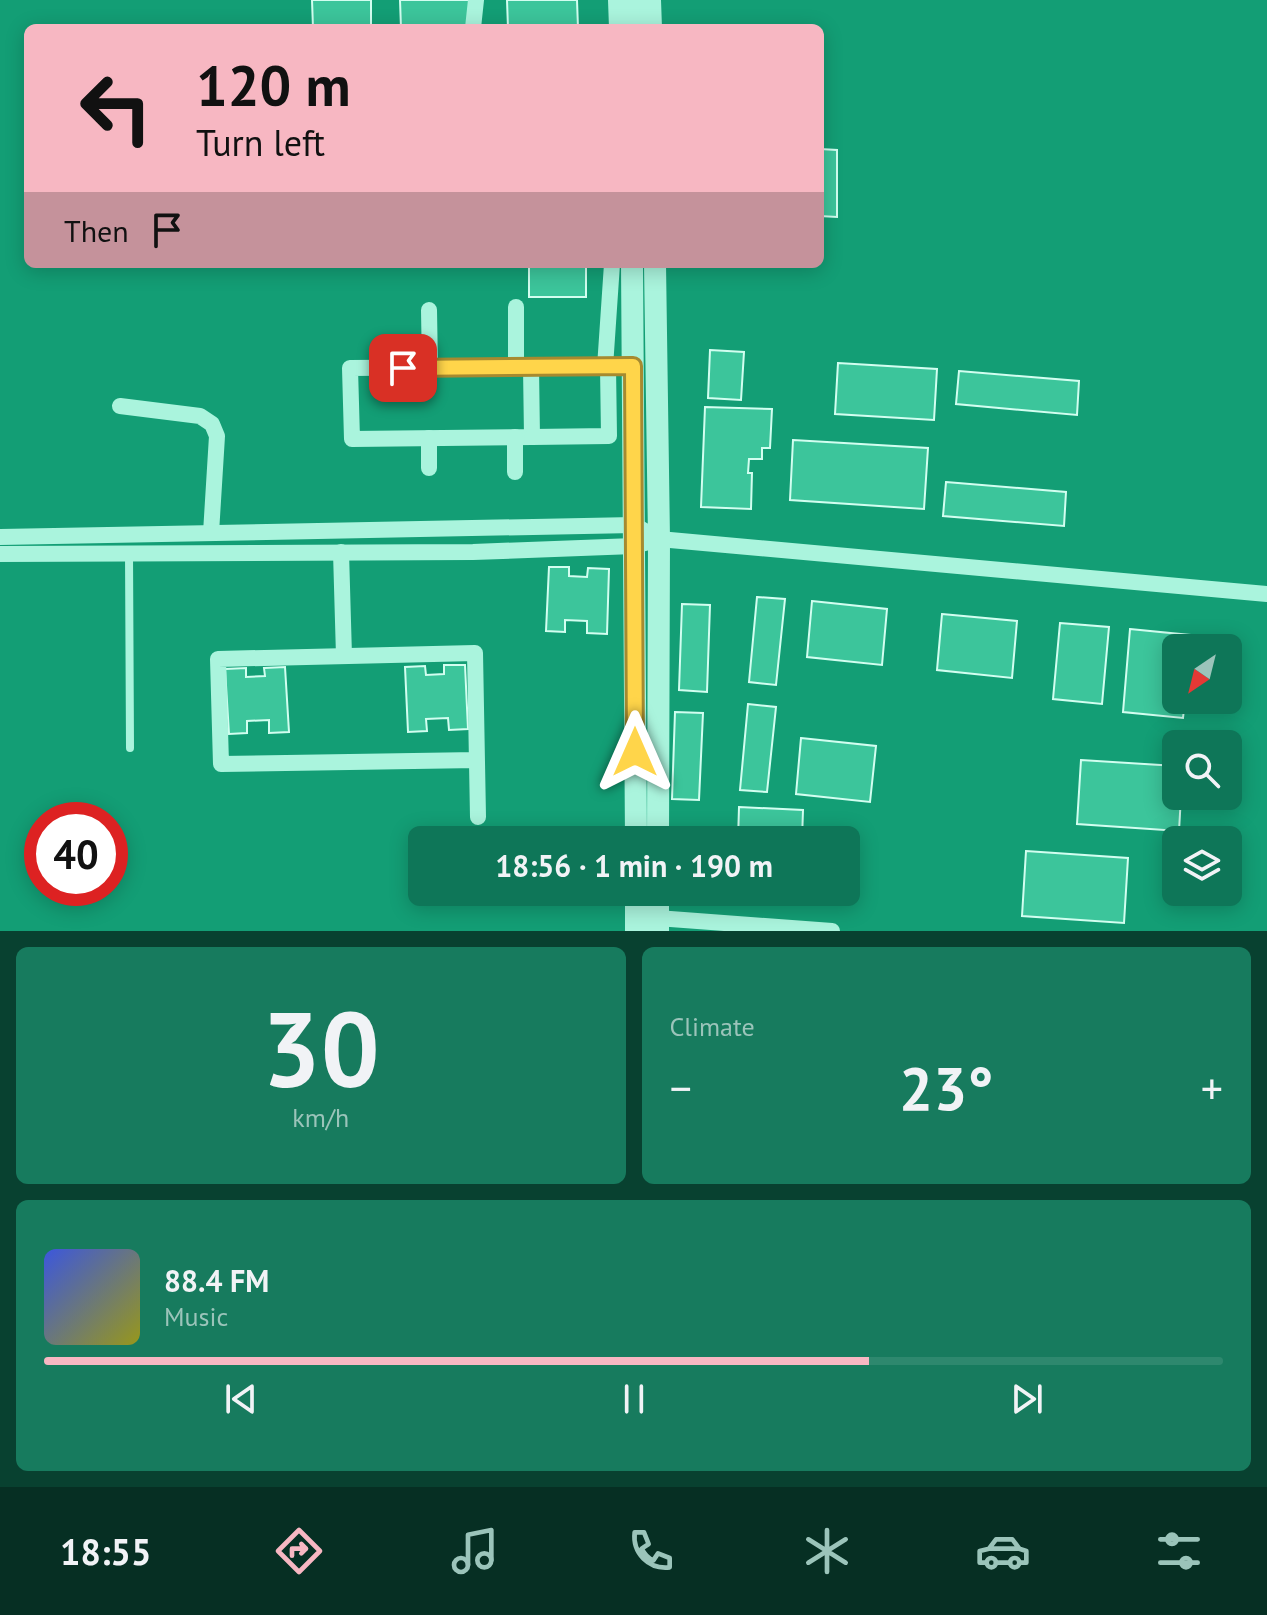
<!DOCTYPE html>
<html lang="en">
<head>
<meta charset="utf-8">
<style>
	:root { --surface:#0e7658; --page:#177b5e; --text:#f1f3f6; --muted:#9bc4ba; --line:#2e886e; --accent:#f7b7c2 }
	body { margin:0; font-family:"PT Sans",sans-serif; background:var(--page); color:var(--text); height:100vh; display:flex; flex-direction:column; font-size:30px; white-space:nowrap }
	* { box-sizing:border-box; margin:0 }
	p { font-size:26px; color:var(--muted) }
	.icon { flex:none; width:44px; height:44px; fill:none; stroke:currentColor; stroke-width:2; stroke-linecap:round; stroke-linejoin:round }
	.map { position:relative; height:931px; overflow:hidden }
	.details { display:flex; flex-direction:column; gap:16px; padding:16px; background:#084130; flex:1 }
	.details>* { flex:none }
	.guide { position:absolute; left:24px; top:24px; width:800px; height:244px; border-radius:12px; box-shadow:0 4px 20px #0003; background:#f7b7c2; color:#111; overflow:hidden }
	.needle { width:52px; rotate:215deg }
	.controls { position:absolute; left:1162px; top:634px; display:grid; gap:16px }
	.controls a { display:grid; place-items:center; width:80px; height:80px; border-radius:12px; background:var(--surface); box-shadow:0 4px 20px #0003; font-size:40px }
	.speed { position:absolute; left:24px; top:802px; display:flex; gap:16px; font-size:40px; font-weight:700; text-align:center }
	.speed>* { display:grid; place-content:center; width:104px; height:104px; border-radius:50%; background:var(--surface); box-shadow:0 4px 20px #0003; line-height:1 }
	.speed .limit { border:12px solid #d22; background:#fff; color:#111 }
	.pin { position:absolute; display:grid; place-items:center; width:68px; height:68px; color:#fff; margin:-34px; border-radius:16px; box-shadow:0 4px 12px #0006 }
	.me { position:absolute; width:88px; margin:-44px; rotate:0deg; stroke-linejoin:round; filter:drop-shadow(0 0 6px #0008) }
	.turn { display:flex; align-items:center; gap:28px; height:168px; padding:0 40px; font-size:36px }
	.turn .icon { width:104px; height:104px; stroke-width:2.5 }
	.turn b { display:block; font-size:56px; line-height:68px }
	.then { display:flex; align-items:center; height:76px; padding:0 40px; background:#0003; gap:16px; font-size:30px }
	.big { font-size:60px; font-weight:700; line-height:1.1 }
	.details .tile { flex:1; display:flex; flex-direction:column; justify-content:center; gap:12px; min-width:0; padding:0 28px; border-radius:12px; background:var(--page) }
	.details .dial { align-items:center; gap:0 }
	.dial b { font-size:104px; line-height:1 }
	.song { display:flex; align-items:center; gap:24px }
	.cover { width:96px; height:96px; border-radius:12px; background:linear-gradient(135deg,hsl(230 70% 55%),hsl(60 70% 35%)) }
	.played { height:8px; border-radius:4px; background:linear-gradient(90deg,var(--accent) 70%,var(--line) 70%) }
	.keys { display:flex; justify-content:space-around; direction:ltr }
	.heat { display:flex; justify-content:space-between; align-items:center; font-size:44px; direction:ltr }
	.details .tiles { flex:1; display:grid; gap:16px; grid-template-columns:1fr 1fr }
	.tile:last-child { grid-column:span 2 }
	.trip { position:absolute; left:408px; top:826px; width:452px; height:80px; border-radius:12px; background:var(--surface); box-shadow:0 4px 20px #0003; font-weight:700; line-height:80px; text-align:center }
	.menu { display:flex; height:128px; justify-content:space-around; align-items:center; background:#062f23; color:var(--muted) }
	.menu .icon { width:56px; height:56px }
	.menu .current { color:var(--accent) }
	.menu b { font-size:36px; color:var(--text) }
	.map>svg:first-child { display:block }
	.building { fill:#3cc59b; stroke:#d2fef0; stroke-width:2 }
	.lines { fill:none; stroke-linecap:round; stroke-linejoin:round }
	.service { stroke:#aaf4dd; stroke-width:8 }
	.minor { stroke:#aaf4dd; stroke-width:16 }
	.tertiary { stroke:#aaf4dd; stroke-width:22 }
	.route-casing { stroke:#a68a30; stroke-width:20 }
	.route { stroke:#ffd54a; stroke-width:14 }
</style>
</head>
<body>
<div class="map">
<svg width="1267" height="931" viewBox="0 0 1267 931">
	<rect width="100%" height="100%" fill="#139e75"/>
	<g class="building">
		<path d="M312 0H371V28H313Z"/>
		<path d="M400 0H470L471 28H401Z"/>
		<path d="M507 0H577L578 28H508Z"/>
		<path d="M820 149 837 150V217L820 216Z"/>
		<rect x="529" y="264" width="57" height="33"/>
		<path d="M710 350 744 352 741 400 708 398Z"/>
		<path d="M838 363 937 369 934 420 835 414Z"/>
		<path d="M959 371 1079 381 1077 415 956 404Z"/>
		<path d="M705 407 772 409 770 448H762V459H749L748 473H752L751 509 701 507Z"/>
		<path d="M793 440 928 448 924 509 790 500Z"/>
		<path d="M946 482 1066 492 1064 526 943 516Z"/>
		<path d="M549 567H569V576L587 577 588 568 609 569 607 634 587 633V621L565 620V632L546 631Z"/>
		<path d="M757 597 785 599 776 685 749 682Z"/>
		<path d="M812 601 887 609 882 665 807 657Z"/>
		<path d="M682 604 710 605 707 692 679 690Z"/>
		<path d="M942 614 1017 621 1012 678 937 670Z"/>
		<path d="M1060 623 1109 627 1102 704 1053 699Z"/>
		<path d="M1130 629 1190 635 1189 648H1176V700H1185L1183 718 1123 712Z"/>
		<path d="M444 665H465L468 729 449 730 448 718 426 719 427 731 408 732 405 667 425 666 426 675 444 674Z"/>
		<path d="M285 667 289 732 269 733V720L247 721V733L229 734 225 669 246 668V677L265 676 264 668Z"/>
		<path d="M748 704 776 707 767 792 740 790Z"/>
		<path d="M675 712 703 713 699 800 672 799Z"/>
		<path d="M801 738 876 746 870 802 796 794Z"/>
		<path d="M1081 760 1176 766V796H1181L1179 831 1077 824Z"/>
		<path d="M739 807 803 810 802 840H738Z"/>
		<path d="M1026 851 1128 858 1124 923 1022 916Z"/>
	</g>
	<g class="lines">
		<path class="service" d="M129 553 130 748"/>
		<g class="minor">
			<path d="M616 0 617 28"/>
			<path d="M473 28 476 0"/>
			<path d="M429 310 430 368"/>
			<path d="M531 367 532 437 352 439 350 368 633 366"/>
			<path d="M605 367 612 264"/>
			<path d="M516 368V307"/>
			<path d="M120 406 200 416 212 424 217 436 211 533"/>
			<path d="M515 437V472"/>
			<path d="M532 437 609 436 608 367"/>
			<path d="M429 438V468"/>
			<path d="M0 537 634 525 659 539"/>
			<path d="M341 552 344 656"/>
			<path d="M0 554 473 552 634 546 659 539 1267 594"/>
			<path d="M477 760 221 764 218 659 475 653 478 817"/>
			<path d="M657 918 832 931"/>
		</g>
		<g class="tertiary">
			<path d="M630 0V28"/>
			<path d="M650 0 651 28"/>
			<path d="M632 264 636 840"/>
			<path d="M655 264 659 539 658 840"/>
			<path d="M636 892V931"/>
			<path d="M658 931V892"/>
		</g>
	</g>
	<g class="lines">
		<defs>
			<path id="route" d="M403 368 633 366 635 752"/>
		</defs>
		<use href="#route" class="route-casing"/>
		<use href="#route" class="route"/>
	</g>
</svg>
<div class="controls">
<a><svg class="needle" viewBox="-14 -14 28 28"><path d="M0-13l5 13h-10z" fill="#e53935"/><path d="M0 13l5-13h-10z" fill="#9bc4ba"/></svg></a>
<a><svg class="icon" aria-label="search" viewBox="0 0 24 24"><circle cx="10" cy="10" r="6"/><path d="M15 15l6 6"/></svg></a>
<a><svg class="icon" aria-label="layers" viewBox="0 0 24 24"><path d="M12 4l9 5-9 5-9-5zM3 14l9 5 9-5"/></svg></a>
</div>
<div class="speed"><div class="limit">40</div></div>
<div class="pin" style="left:403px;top:368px;background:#d93025"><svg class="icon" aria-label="arrive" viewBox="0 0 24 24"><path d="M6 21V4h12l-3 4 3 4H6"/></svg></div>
<svg class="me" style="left:635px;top:752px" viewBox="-20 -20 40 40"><path d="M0-17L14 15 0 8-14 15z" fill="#ffd54a" stroke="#fff" stroke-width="4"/></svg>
<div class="trip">18:56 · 1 min · 190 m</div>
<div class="guide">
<div class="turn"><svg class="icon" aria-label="left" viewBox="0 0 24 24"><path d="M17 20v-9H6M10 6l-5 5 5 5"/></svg><div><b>120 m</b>Turn left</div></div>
<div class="then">Then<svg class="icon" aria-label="arrive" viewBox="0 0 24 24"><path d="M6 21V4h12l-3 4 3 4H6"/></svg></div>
</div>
</div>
<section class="details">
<div class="tiles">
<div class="tile dial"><b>30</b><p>km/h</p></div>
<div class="tile"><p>Climate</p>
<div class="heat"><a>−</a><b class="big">23°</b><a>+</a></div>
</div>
<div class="tile">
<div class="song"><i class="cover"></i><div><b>88.4 FM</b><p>Music</p></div></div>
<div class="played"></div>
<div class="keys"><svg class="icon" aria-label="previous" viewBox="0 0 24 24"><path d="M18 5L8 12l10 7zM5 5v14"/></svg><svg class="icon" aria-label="pause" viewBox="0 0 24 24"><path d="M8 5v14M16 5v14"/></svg><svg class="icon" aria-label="next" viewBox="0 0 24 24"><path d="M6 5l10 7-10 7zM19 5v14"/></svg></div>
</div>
</div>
</section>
<nav class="menu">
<b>18:55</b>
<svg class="icon current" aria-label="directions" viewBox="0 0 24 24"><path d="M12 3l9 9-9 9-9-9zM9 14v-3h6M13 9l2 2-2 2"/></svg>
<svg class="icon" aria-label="music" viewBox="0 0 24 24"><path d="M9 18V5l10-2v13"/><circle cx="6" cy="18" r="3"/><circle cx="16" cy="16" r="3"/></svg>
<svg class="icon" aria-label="phone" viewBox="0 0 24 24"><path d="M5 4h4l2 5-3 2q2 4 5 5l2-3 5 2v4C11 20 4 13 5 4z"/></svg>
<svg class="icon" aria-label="climate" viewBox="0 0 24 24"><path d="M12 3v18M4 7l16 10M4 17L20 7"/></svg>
<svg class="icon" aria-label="car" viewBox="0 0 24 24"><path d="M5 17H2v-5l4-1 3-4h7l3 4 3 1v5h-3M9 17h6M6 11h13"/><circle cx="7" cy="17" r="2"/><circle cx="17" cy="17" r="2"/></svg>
<svg class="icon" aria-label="filters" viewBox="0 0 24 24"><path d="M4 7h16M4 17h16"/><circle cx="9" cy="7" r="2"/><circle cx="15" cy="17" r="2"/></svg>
</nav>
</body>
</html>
